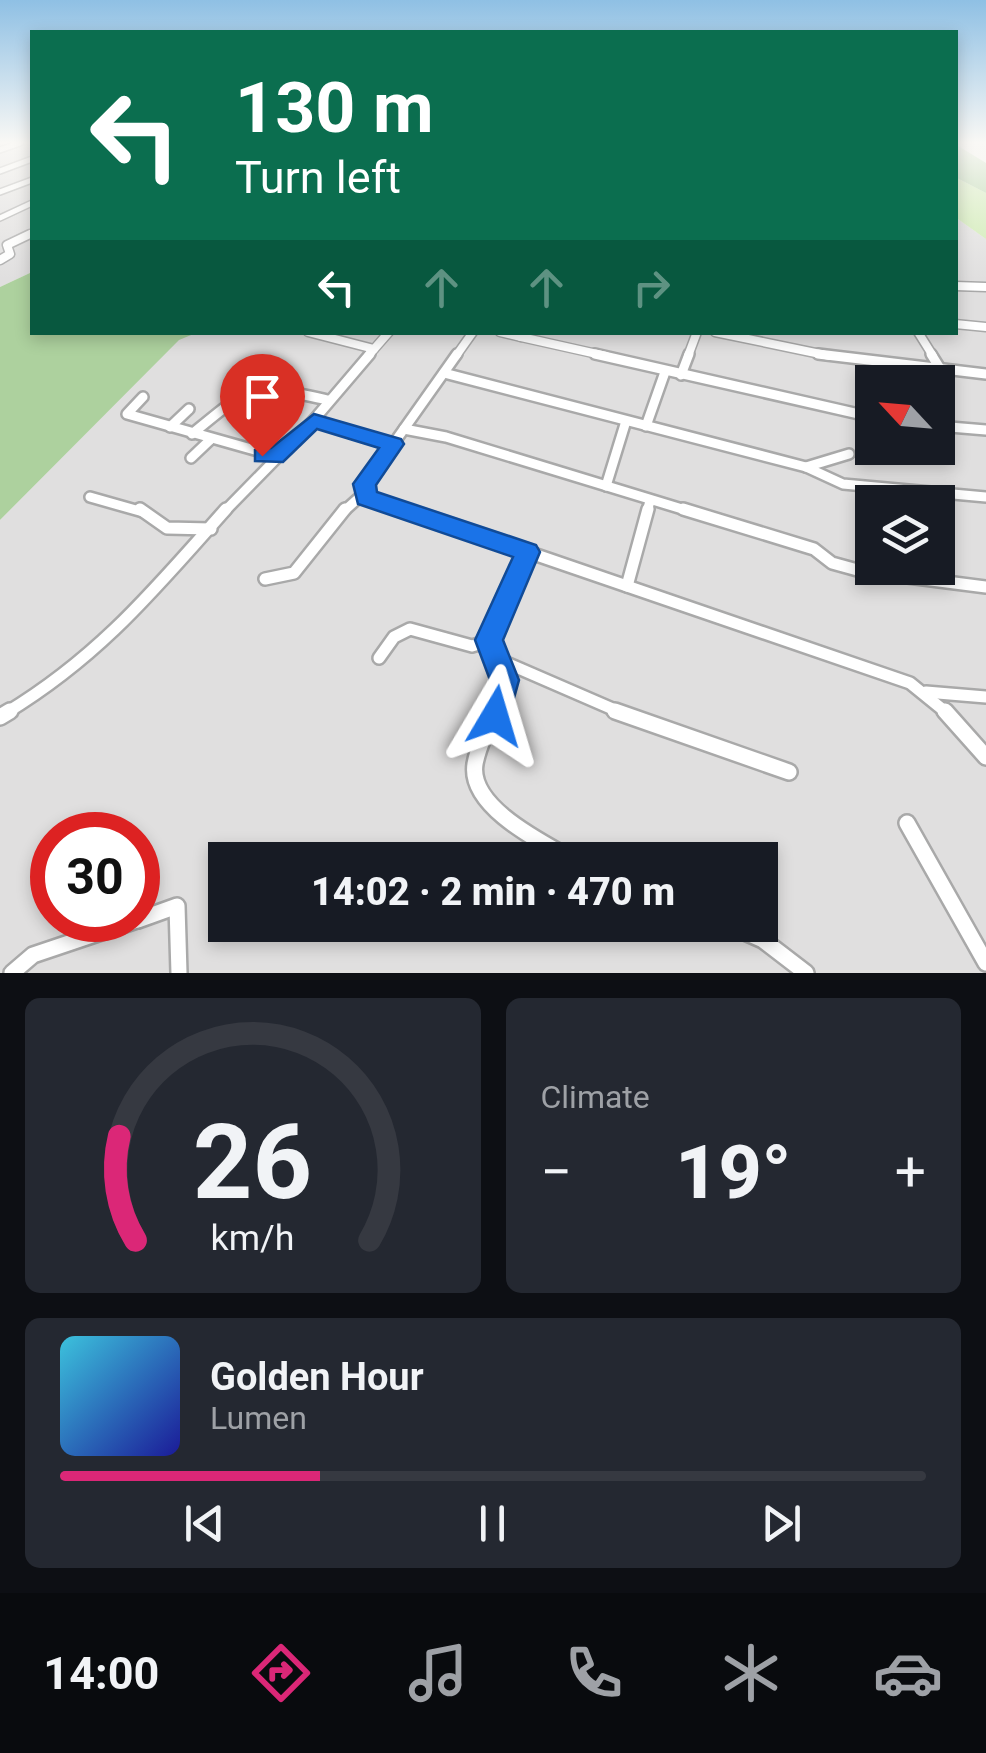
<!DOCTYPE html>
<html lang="en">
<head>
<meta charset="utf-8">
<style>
	:root { --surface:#171b24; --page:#242831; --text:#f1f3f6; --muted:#9ea1a6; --line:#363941; --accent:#db2777 }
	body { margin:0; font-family:Roboto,sans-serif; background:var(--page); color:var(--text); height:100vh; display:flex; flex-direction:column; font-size:38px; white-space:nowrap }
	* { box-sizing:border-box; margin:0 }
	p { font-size:32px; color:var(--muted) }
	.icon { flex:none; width:55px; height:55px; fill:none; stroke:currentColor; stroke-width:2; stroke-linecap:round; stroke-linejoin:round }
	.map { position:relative; height:973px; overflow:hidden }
	.side { display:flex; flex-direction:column; gap:25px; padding:25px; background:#0d0f14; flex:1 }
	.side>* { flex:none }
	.guide { position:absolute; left:30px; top:30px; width:928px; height:305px; border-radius:0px; box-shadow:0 5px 15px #0003; background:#0b6e4f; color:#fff; overflow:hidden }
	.needle { width:65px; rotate:296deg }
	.fabs { position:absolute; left:855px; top:365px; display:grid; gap:20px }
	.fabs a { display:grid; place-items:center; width:100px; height:100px; border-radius:0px; background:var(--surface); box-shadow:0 5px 15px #0003; font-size:50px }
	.speed { position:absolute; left:30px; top:812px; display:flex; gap:20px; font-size:50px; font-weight:700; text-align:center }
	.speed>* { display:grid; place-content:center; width:130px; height:130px; border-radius:50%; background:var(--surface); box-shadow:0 5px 15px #0003; line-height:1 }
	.speed .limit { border:15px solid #d22; background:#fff; color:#111 }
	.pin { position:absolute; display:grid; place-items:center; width:85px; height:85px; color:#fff; margin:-102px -42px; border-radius:50% 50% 50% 0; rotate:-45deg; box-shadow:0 0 10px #0007 }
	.pin .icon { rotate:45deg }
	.me { position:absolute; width:110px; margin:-55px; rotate:7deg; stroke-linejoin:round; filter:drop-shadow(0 0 8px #0008) }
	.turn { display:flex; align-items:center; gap:35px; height:210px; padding:0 40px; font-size:45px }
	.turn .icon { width:130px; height:130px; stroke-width:2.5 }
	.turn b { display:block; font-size:70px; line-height:85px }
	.lanes { display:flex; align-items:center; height:95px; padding:0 40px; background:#0003; justify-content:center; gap:50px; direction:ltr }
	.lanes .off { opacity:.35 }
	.big { font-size:75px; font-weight:800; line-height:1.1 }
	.side .card { flex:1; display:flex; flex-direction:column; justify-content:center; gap:15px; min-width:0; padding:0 35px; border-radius:15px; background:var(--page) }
	.side .dial { align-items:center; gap:0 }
	.dial svg { height:260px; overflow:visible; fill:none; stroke:var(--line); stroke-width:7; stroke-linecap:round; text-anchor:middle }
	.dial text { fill:var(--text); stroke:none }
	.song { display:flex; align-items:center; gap:30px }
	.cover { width:120px; height:120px; border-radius:15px; background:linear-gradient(135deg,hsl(190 70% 55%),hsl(240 70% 35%)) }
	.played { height:10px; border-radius:5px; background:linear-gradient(90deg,var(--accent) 30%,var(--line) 30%) }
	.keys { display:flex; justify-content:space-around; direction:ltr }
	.heat { display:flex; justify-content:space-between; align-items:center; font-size:55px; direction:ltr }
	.side .tiles { flex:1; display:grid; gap:25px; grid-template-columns:1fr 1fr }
	.card:last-child { grid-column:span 2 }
	.trip { position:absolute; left:208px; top:842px; width:570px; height:100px; border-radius:0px; background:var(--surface); box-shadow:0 5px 15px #0003; font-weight:800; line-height:100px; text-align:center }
	.menu { display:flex; height:160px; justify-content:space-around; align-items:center; background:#090b0e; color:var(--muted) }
	.menu .icon { width:70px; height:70px }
	.menu .selected { color:var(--accent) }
	.menu b { font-size:45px; color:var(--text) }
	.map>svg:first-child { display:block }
	.residential { fill:#e0dfdf; fill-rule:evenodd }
	.grass { fill:#cdebb0 }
	.forest { fill:#add19e }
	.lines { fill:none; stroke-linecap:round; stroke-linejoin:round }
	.minor-far4-casing { stroke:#a9a9a9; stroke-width:8 }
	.minor-far3-casing { stroke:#a9a9a9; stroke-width:11 }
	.minor-far2-casing { stroke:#a9a9a9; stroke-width:14 }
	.minor-far1-casing { stroke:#a9a9a9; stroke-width:16 }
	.minor-casing { stroke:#a9a9a9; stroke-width:20 }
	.minor-far4 { stroke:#fff; stroke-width:5 }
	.minor-far3 { stroke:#fff; stroke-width:8 }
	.minor-far2 { stroke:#fff; stroke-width:9 }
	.minor-far1 { stroke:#fff; stroke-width:11 }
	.minor { stroke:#fff; stroke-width:15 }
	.route { fill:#1a73e8; stroke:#114b97; stroke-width:2.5 }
</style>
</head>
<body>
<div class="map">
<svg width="986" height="973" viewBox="0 0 986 973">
	<rect width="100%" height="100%" fill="#f2efe9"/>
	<g class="residential">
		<path d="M17 143H32V272L0 287V149Z"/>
		<path d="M955 217 986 239V973H0V520L179 339 196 332H955ZM872 382H938V448H872ZM872 502H938V568H872ZM52 835H138V920H52ZM225 860H760V925H225Z"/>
	</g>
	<path class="grass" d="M955 177 986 193V239L955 217Z"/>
	<g class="forest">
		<path d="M955 144 986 163V193L955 177Z"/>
		<path d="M32 272V332L196 333 179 340 0 520V287Z"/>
	</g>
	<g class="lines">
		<defs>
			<g id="minor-far4">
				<path d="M0 150 20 143"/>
				<path d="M0 171 32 159"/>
				<path d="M0 192 32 180"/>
				<path d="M0 218 32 203"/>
				<path d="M24 237 32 233"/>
			</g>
			<g id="minor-far3">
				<path d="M0 260 10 254 7 245 30 234"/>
				<path d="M955 286 986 287"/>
				<path d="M955 324 986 327"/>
				<path d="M308 332 374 349"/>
				<path d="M500 332 521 337 507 332"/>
				<path d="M715 332 830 356"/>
				<path d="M918 332 933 356"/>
				<path d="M521 337 606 356"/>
				<path d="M368 356 389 332"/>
				<path d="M456 356 473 332"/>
				<path d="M688 356 697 332"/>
			</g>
			<g id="minor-far2">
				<path d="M595 354 872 417"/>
				<path d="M818 354 986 374"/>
				<path d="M931 354 941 370"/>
				<path d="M444 373 806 467 843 484 986 497"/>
				<path d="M681 375 689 354"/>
				<path d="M143 397 127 414 276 456"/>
				<path d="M313 421 393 444"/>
				<path d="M646 426 665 372"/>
				<path d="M938 426 986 430"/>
				<path d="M170 427 189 409"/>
				<path d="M404 429 446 437 692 512"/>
				<path d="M192 434C254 383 250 383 328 400"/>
				<path d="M191 458 210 440"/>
				<path d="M806 467 849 454"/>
				<path d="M606 486 626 421"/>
				<path d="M90 497 143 512"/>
				<path d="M224 512 312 422 370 354"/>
				<path d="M343 512 363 494"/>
				<path d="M409 512 366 497 365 484 457 354"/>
				<path d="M647 512 650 501"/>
			</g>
			<g id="minor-far1">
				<path d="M140 509 167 528 211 529"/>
				<path d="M402 509 910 683 947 713"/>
				<path d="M683 509 814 549 832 563 861 571 986 587"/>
				<path d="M265 579 294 573 345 509"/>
				<path d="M627 586 648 509"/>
				<path d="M379 658 394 637 410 629 472 646 489 641"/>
				<path d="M495 658 622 713"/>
				<path d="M926 692 986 697"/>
				<path d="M6 713C100 656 154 590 226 509"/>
				<path d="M493 713 504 680 489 641 528 552"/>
			</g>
			<g id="minor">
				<path d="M493 711C488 728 478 746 475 764 468 807 543 843 573 860"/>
				<path d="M615 711 789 772"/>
				<path d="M945 711 986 757"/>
				<path d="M0 717 10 711"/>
				<path d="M907 823 986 963"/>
				<path d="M138 920 177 906 179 973"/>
				<path d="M729 925 763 940 806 973"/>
				<path d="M12 973 33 955 137 920"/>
			</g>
		</defs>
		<use href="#minor-far4" class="minor-far4-casing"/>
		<use href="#minor-far3" class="minor-far3-casing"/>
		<use href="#minor-far2" class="minor-far2-casing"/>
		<use href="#minor-far1" class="minor-far1-casing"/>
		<use href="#minor" class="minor-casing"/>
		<use href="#minor-far4" class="minor-far4"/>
		<use href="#minor-far3" class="minor-far3"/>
		<use href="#minor-far2" class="minor-far2"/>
		<use href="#minor-far1" class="minor-far1"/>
		<use href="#minor" class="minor"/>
	</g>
	<linearGradient id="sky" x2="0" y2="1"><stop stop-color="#8fc0e4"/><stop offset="0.51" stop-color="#f9f8f5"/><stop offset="1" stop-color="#f9f8f5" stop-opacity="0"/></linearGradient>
	<rect width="986" height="279" fill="url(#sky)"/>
	<path class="route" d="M314 414 401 439 404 444 376 485 377 492 536 545 540 552 503 640 519 680 506 727 495 732 484 727 479 716 490 680 475 640 513 557 358 504 353 484 379 448 317 429 283 462 255 461V450L271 448Z"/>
</svg>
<div class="fabs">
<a><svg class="needle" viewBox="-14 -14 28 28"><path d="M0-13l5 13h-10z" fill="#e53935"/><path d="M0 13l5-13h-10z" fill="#9ea1a6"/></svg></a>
<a><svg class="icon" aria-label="layers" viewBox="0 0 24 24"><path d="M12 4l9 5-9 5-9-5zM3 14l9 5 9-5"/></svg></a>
</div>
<div class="speed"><div class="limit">30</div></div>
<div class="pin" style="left:262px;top:456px;background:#d93025"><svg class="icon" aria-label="arrive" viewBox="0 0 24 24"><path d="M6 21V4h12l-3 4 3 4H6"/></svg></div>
<svg class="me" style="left:495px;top:716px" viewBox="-20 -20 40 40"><path d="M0-17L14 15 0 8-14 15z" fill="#1a73e8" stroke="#fff" stroke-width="4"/></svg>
<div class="trip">14:02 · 2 min · 470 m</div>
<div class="guide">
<div class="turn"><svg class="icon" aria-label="left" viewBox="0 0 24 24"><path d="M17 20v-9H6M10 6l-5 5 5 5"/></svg><div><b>130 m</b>Turn left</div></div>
<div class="lanes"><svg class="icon" aria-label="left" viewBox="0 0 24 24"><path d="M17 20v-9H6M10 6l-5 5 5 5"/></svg><svg class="icon off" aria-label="ahead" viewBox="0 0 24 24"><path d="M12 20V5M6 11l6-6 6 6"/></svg><svg class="icon off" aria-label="ahead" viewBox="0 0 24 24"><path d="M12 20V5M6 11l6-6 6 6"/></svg><svg class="icon off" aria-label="right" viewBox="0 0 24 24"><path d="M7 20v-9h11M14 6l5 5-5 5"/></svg></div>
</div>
</div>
<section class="side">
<div class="tiles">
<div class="card dial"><svg viewBox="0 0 100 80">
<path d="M14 69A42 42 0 1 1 86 69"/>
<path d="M14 69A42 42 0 0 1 9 37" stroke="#db2777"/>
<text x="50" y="56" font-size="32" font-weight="700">26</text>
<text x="50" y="72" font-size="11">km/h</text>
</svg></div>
<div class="card"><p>Climate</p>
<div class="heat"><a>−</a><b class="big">19°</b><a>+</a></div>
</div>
<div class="card">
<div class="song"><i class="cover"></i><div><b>Golden Hour</b><p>Lumen</p></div></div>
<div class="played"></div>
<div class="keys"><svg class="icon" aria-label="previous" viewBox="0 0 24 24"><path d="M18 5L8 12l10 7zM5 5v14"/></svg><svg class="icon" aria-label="pause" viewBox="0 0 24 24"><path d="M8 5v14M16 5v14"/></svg><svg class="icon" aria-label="next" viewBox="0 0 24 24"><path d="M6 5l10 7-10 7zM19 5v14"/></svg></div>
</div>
</div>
</section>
<nav class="menu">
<b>14:00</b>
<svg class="icon selected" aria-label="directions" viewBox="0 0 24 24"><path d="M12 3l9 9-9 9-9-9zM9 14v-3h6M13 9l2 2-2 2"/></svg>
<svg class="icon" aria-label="music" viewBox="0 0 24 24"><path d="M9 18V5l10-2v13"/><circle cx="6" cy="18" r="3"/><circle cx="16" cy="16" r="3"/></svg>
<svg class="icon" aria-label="phone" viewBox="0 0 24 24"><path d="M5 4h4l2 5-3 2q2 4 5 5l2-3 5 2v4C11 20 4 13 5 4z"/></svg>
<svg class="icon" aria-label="climate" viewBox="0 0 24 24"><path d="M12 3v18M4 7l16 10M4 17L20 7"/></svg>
<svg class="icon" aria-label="car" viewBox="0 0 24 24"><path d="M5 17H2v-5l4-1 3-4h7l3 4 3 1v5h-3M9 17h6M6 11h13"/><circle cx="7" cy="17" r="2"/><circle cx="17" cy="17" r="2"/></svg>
</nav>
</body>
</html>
